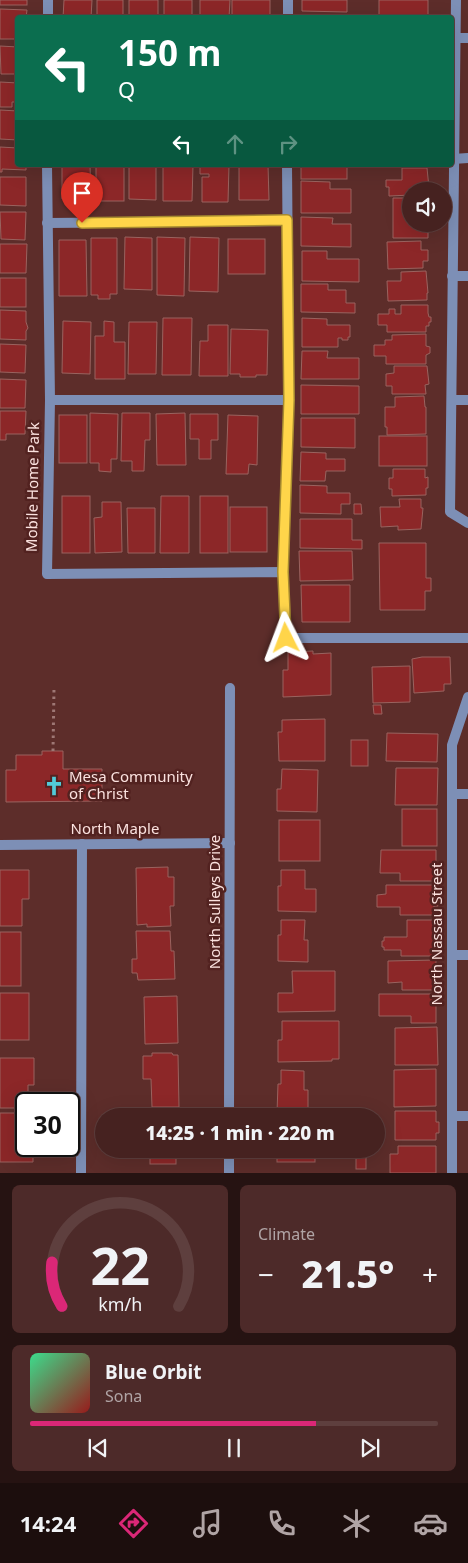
<!DOCTYPE html>
<html lang="en">
<head>
<meta charset="utf-8">
<style>
	:root { --surface:#462220; --page:#4d2a29; --text:#f1f3f6; --muted:#b0a4a5; --line:#5e3f3e; --accent:#db2777 }
	body { margin:0; font-family:"Noto Sans",sans-serif; background:var(--page); color:var(--text); height:100vh; display:flex; flex-direction:column; font-size:19px; white-space:nowrap }
	* { box-sizing:border-box; margin:0 }
	p { font-size:16px; color:var(--muted) }
	.icon { flex:none; width:28px; height:28px; fill:none; stroke:currentColor; stroke-width:2; stroke-linecap:round; stroke-linejoin:round }
	.map { position:relative; height:1173px; overflow:hidden }
	.details { display:flex; flex-direction:column; gap:12px; padding:12px; background:#261312; flex:1 }
	.details>* { flex:none }
	.hud { position:absolute; left:15px; top:15px; width:439px; height:152px; border-radius:5px; box-shadow:0 5px 20px #0002,0 0 0 1px var(--line); background:#0b6e4f; color:#fff; overflow:hidden }
	.buttons { position:absolute; left:402px; top:182px; display:grid; gap:10px }
	.buttons a { display:grid; place-items:center; width:50px; height:50px; border-radius:50%; background:var(--surface); box-shadow:0 5px 20px #0002,0 0 0 1px var(--line); font-size:25px }
	.speed { position:absolute; left:15px; top:1092px; display:flex; gap:10px; font-size:25px; font-weight:700; text-align:center }
	.speed>* { display:grid; place-content:center; width:65px; height:65px; border-radius:50%; background:var(--surface); box-shadow:0 5px 20px #0002,0 0 0 1px var(--line); line-height:1 }
	.speed .limit { border:2px solid #111; border-radius:8px; background:#fff; color:#111 }
	.pin { position:absolute; display:grid; place-items:center; width:42px; height:42px; color:#fff; margin:-51px -21px; border-radius:50% 50% 50% 0; rotate:-45deg; box-shadow:0 0 5px #0007 }
	.pin .icon { rotate:45deg }
	.me { position:absolute; width:55px; margin:-28px; rotate:357deg; stroke-linejoin:round; filter:drop-shadow(0 0 4px #0008) }
	.turn { display:flex; align-items:center; gap:18px; height:105px; padding:0 20px; font-size:22px }
	.turn .icon { width:65px; height:65px; stroke-width:2.5 }
	.turn b { display:block; font-size:35px; line-height:42px }
	.lanes { display:flex; align-items:center; height:48px; padding:0 20px; background:#0003; justify-content:center; gap:25px; direction:ltr }
	.lanes .off { opacity:.35 }
	.big { font-size:38px; font-weight:800; line-height:1.1 }
	.details .card { flex:1; display:flex; flex-direction:column; justify-content:center; gap:8px; min-width:0; padding:0 18px; border-radius:8px; background:var(--page) }
	.details .dial { align-items:center; gap:0 }
	.dial svg { height:130px; overflow:visible; fill:none; stroke:var(--line); stroke-width:7; stroke-linecap:round; text-anchor:middle }
	.dial text { fill:var(--text); stroke:none }
	.song { display:flex; align-items:center; gap:15px }
	.cover { width:60px; height:60px; border-radius:8px; background:linear-gradient(135deg,hsl(150 70% 55%),hsl(0 70% 35%)) }
	.played { height:5px; border-radius:2px; background:linear-gradient(90deg,var(--accent) 70%,var(--line) 70%) }
	.keys { display:flex; justify-content:space-around; direction:ltr }
	.heat { display:flex; justify-content:space-between; align-items:center; font-size:28px; direction:ltr }
	.details .tiles { flex:1; display:grid; gap:12px; grid-template-columns:1fr 1fr }
	.card:last-child { grid-column:span 2 }
	.trip { position:absolute; left:95px; top:1108px; width:290px; height:50px; border-radius:25px; background:var(--surface); box-shadow:0 5px 20px #0002,0 0 0 1px var(--line); font-weight:800; line-height:50px; text-align:center }
	.menu { display:flex; height:80px; justify-content:space-around; align-items:center; background:#1c0e0d; color:var(--muted) }
	.menu .icon { width:35px; height:35px }
	.menu .active { color:var(--accent) }
	.menu b { font-size:22px; color:var(--text) }
	.map>svg:first-child { display:block }
	.building { fill:#8c2728; stroke:#9a635f }
	.lines { fill:none; stroke-linecap:round; stroke-linejoin:round }
	.path { stroke:#9e7774; stroke-width:3; stroke-dasharray:2.5 4; stroke-linecap:butt }
	.service { stroke:#7d8fb6; stroke-width:10 }
	.minor { stroke:#7d8fb6; stroke-width:10 }
	.route-casing { stroke:#a68a30; stroke-width:12 }
	.route { stroke:#ffd54a; stroke-width:9 }
	.labels { text-anchor:middle; stroke-width:5; stroke-linejoin:round; paint-order:stroke }
	.street-label { font-size:15px; fill:#fbe2df; stroke:#522220 }
	.poi-label { font-size:15px; fill:#fbe2df; stroke:#522220; text-anchor:start }
</style>
</head>
<body>
<div class="map">
<svg width="468" height="1173" viewBox="0 0 468 1173">
	<rect width="100%" height="100%" fill="#5d2d2a"/>
	<g class="building">
		<rect x="0" y="0" width="27" height="5"/>
		<path d="M64 0H92L91 18H63Z"/>
		<rect x="97" y="0" width="26" height="18"/>
		<rect x="129" y="0" width="29" height="18"/>
		<rect x="164" y="0" width="28" height="18"/>
		<path d="M200 0H230L229 18H200Z"/>
		<rect x="232" y="0" width="38" height="18"/>
		<path d="M302 0H347V12L302 11Z"/>
		<rect x="379" y="0" width="49" height="18"/>
		<path d="M0 9 27 10 26 18H18V39H0Z"/>
		<path d="M302 16 360 17V18H302Z"/>
		<path d="M0 46 18 47V74H1Z"/>
		<path d="M0 82 18 83V102H12V107H0Z"/>
		<path d="M0 110 18 111V140L0 139Z"/>
		<path d="M0 147 18 148V165H26V170L2 169V172H0Z"/>
		<path d="M62 165H90L91 199H62Z"/>
		<rect x="96" y="165" width="28" height="36"/>
		<path d="M136 165H156V200L129 199V167H136Z"/>
		<path d="M163 165H193L192 201H163Z"/>
		<path d="M200 165H229L228 202H202V177H209V174H200Z"/>
		<path d="M239 165H268L269 200H239Z"/>
		<rect x="301" y="165" width="46" height="14"/>
		<path d="M402 168H427L429 188H425V191H411V195L389 196V187H386V180H402Z"/>
		<path d="M0 177H26V206L0 205Z"/>
		<path d="M301 181 330 182V189H351V213H301Z"/>
		<path d="M393 198H411V224H431V227H428V238H393Z"/>
		<path d="M0 212H26L25 240 1 239Z"/>
		<path d="M301 217 333 218 332 224H351V247L301 246Z"/>
		<path d="M125 237 152 238V290L124 289Z"/>
		<path d="M157 237 185 238 184 296 157 295Z"/>
		<path d="M190 237 219 238 218 292 189 291Z"/>
		<path d="M91 238H117V294H110V299H98V295H91Z"/>
		<rect x="228" y="239" width="37" height="35"/>
		<path d="M59 240H86L87 296H59Z"/>
		<path d="M421 241V250H428V261H423V268L388 269 387 242Z"/>
		<path d="M0 244H27L26 273H0Z"/>
		<path d="M302 251H327V259H359V282L302 281Z"/>
		<path d="M426 271 428 293H427V300L388 301 387 281H401V272Z"/>
		<rect x="0" y="278" width="26" height="29"/>
		<path d="M301 284H328V290H346V303H355V313L301 312Z"/>
		<path d="M401 305H428V313L429 317H431V322H429V326H426V332H387V325H378V314H389V309H395V314H401Z"/>
		<path d="M0 310 26 311V322L28 328 26 331V340L0 339Z"/>
		<path d="M163 318H192L191 375H162Z"/>
		<path d="M302 318 327 319V325H350V337H348V340H342V338H338V347H302Z"/>
		<path d="M63 321 91 322 90 374 62 373Z"/>
		<path d="M104 321 114 322V342H125V379H95V336H104Z"/>
		<path d="M129 322H157L156 374H128Z"/>
		<path d="M208 325H228V376H199L200 341H208Z"/>
		<path d="M231 329 268 330 267 375H256V377H240V374H230Z"/>
		<path d="M426 334V346L430 347V353L426 355V364H386V356H374V345H385V340H392V335Z"/>
		<path d="M0 344 26 345 25 373 0 372Z"/>
		<path d="M302 351H328L327 358H359V379H301Z"/>
		<path d="M394 366H427L429 384 425 385 426 394H392V386H386V374L394 373Z"/>
		<path d="M0 379 26 380 25 408H0Z"/>
		<path d="M301 385 359 386V414H301Z"/>
		<path d="M424 396 425 407H426V434L387 435V427H385V407H395V397Z"/>
		<path d="M0 411H26L25 434H6V440H0Z"/>
		<path d="M90 413 118 414 117 459H111V472L99 471V463H90Z"/>
		<path d="M122 413H150V440H145L144 471H132V461H121Z"/>
		<path d="M185 413 186 465H157L156 414Z"/>
		<path d="M190 414H218V440H211V459H199V439H190Z"/>
		<rect x="59" y="415" width="28" height="48"/>
		<path d="M228 415 258 416 257 465 249 464 248 474H226Z"/>
		<path d="M301 418H355V448L301 447Z"/>
		<rect x="379" y="436" width="48" height="30"/>
		<path d="M301 452 326 453V459H345V471H326L325 481H300Z"/>
		<path d="M393 469H425V478L428 477V488H426V495L392 496V489H389V478H393Z"/>
		<path d="M300 485 327 486V493H350V504H341V514L300 513Z"/>
		<rect x="62" y="496" width="28" height="57"/>
		<path d="M161 496H189V553H160Z"/>
		<rect x="200" y="496" width="28" height="57"/>
		<path d="M399 499H421V508H423L421 529 398 530V526L381 527 380 507H400Z"/>
		<path d="M102 502H121L122 552 95 553 94 518 102 517Z"/>
		<path d="M354 504H361L362 514H354Z"/>
		<rect x="230" y="507" width="37" height="45"/>
		<path d="M127 508H155V553H128Z"/>
		<path d="M300 519H352V540H362V549L300 548Z"/>
		<path d="M379 543H426V578H431V591H425V610H380Z"/>
		<path d="M299 551H352L353 580 300 581Z"/>
		<path d="M301 585H350V622H302Z"/>
		<path d="M313 651V654L331 653V695L283 697V670H288V652Z"/>
		<path d="M422 657H450L451 684H444V691L414 693 412 659Z"/>
		<path d="M410 666V702L373 703 372 667Z"/>
		<path d="M373 705H381L382 714H374Z"/>
		<path d="M325 719V761H279L278 732H282V720Z"/>
		<path d="M387 733 438 734 437 762 386 761Z"/>
		<rect x="351" y="740" width="17" height="26"/>
		<path d="M42 751H63V769H102V801L6 802V770H16V755H42Z"/>
		<path d="M396 768H438L437 805H395Z"/>
		<path d="M282 769 318 770 317 812 277 811V789H281Z"/>
		<rect x="402" y="809" width="35" height="37"/>
		<rect x="279" y="820" width="41" height="41"/>
		<path d="M381 850H436V881H400V873H380Z"/>
		<path d="M168 867V877H174V906H170L171 926 147 927V924L137 925 136 868Z"/>
		<path d="M0 870H29V899H22V926H0Z"/>
		<path d="M281 870H305V889H316V912L278 911V886H281Z"/>
		<path d="M386 885H434V896H438V906H434V915H400V907H377V895L386 894Z"/>
		<path d="M281 920H305L304 940H308V962L278 961V935H281Z"/>
		<path d="M407 920H437V939H439L437 956H401V950H384V947H382V941H384V937H407Z"/>
		<path d="M136 931H170L171 951H174L175 979 138 980 137 973H132V959H137Z"/>
		<rect x="0" y="932" width="21" height="54"/>
		<path d="M436 960V990H402V982L388 983V961Z"/>
		<path d="M292 971H335V1011L278 1012V993H293Z"/>
		<rect x="0" y="993" width="29" height="47"/>
		<path d="M379 994H436V1023H411V1016H379Z"/>
		<path d="M177 996 178 1043 145 1044 144 997Z"/>
		<path d="M282 1021H339V1059H332V1061L278 1062V1040H282Z"/>
		<path d="M437 1027 438 1065H395V1028Z"/>
		<path d="M152 1053H172L173 1055H178L179 1107H152L151 1079H143V1056H152Z"/>
		<path d="M0 1058H34V1085H28V1104H26V1108H0Z"/>
		<path d="M436 1069V1106L394 1107V1070Z"/>
		<path d="M281 1070 304 1071V1090H308V1113H277L278 1084H281Z"/>
		<path d="M395 1111H436V1122H439V1133H436V1140H395Z"/>
		<path d="M0 1113H21V1140H26V1146H33V1162H0Z"/>
		<path d="M398 1146H436V1173H390V1154H398Z"/>
		<rect x="150" y="1149" width="26" height="15"/>
		<rect x="277" y="1149" width="38" height="13"/>
		<rect x="356" y="1154" width="10" height="15"/>
	</g>
	<g class="lines">
		<path class="path" d="M53 751 54 688"/>
		<path class="service" d="M81 1173 82 844"/>
		<g class="minor">
			<path d="M288 0V18"/>
			<path d="M456 0 450 512 468 523"/>
			<path d="M48 18V0"/>
			<path d="M455 38H468"/>
			<path d="M453 159 468 158"/>
			<path d="M47 165 50 400 47 574 283 572 286 638H468"/>
			<path d="M47 223 287 221"/>
			<path d="M452 276H468"/>
			<path d="M50 400H289"/>
			<path d="M452 400H468"/>
			<path d="M283 572 289 400 287 165"/>
			<path d="M452 794H468"/>
			<path d="M0 845 230 843"/>
			<path d="M452 955H468"/>
			<path d="M229 1116 230 688"/>
			<path d="M452 1116H468"/>
			<path d="M229 1173V1149"/>
			<path d="M452 1173V745L468 697"/>
		</g>
	</g>
	<g class="lines">
		<defs>
			<path id="route" d="M82 223 287 220 289 400 283 572 286 638"/>
		</defs>
		<use href="#route" class="route-casing"/>
		<use href="#route" class="route"/>
	</g>
	<defs>
		<symbol id="church-bare" viewBox="-9 -9 18 18"><path d="M-1.2-6h2.4v3.5h3.3v2.4h-3.3V6h-2.4V-.1h-3.3v-2.4h3.3Z" fill="#52cbd8" stroke="#522220" stroke-width="2.5" paint-order="stroke"/></symbol>
	</defs>
	<g fill-rule="evenodd">
		<use href="#church-bare" x="40" y="772" width="28" height="28"/>
	</g>
	<g class="labels">
		<g class="street-label">
			<text transform="translate(33 487) rotate(-89)" y="5">Mobile Home Park</text>
			<text x="115" y="834">North Maple</text>
			<text transform="translate(215 902) rotate(-90)" y="5">North Sulleys Drive</text>
			<text transform="translate(437 934) rotate(-90)" y="5">North Nassau Street</text>
		</g>
		<g class="poi-label">
			<text x="69" y="782">Mesa Community<tspan x="69" dy="17">of Christ</tspan></text>
		</g>
	</g>
</svg>
<div class="buttons">
<a><svg class="icon" aria-label="sound" viewBox="0 0 24 24"><path d="M4 9h4l5-4v14l-5-4H4zM17 9q2 3 0 6"/></svg></a>
</div>
<div class="speed"><div class="limit">30</div></div>
<div class="pin" style="left:82px;top:223px;background:#d93025"><svg class="icon" aria-label="arrive" viewBox="0 0 24 24"><path d="M6 21V4h12l-3 4 3 4H6"/></svg></div>
<svg class="me" style="left:286px;top:638px" viewBox="-20 -20 40 40"><path d="M0-17L14 15 0 8-14 15z" fill="#ffd54a" stroke="#fff" stroke-width="4"/></svg>
<div class="trip">14:25 · 1 min · 220 m</div>
<div class="hud">
<div class="turn"><svg class="icon" aria-label="left" viewBox="0 0 24 24"><path d="M17 20v-9H6M10 6l-5 5 5 5"/></svg><div><b>150 m</b>Q</div></div>
<div class="lanes"><svg class="icon" aria-label="left" viewBox="0 0 24 24"><path d="M17 20v-9H6M10 6l-5 5 5 5"/></svg><svg class="icon off" aria-label="ahead" viewBox="0 0 24 24"><path d="M12 20V5M6 11l6-6 6 6"/></svg><svg class="icon off" aria-label="right" viewBox="0 0 24 24"><path d="M7 20v-9h11M14 6l5 5-5 5"/></svg></div>
</div>
</div>
<section class="details">
<div class="tiles">
<div class="card dial"><svg viewBox="0 0 100 80">
<path d="M14 69A42 42 0 1 1 86 69"/>
<path d="M14 69A42 42 0 0 1 8 42" stroke="#db2777"/>
<text x="50" y="56" font-size="32" font-weight="700">22</text>
<text x="50" y="72" font-size="11">km/h</text>
</svg></div>
<div class="card"><p>Climate</p>
<div class="heat"><a>−</a><b class="big">21.5°</b><a>+</a></div>
</div>
<div class="card">
<div class="song"><i class="cover"></i><div><b>Blue Orbit</b><p>Sona</p></div></div>
<div class="played"></div>
<div class="keys"><svg class="icon" aria-label="previous" viewBox="0 0 24 24"><path d="M18 5L8 12l10 7zM5 5v14"/></svg><svg class="icon" aria-label="pause" viewBox="0 0 24 24"><path d="M8 5v14M16 5v14"/></svg><svg class="icon" aria-label="next" viewBox="0 0 24 24"><path d="M6 5l10 7-10 7zM19 5v14"/></svg></div>
</div>
</div>
</section>
<nav class="menu">
<b>14:24</b>
<svg class="icon active" aria-label="directions" viewBox="0 0 24 24"><path d="M12 3l9 9-9 9-9-9zM9 14v-3h6M13 9l2 2-2 2"/></svg>
<svg class="icon" aria-label="music" viewBox="0 0 24 24"><path d="M9 18V5l10-2v13"/><circle cx="6" cy="18" r="3"/><circle cx="16" cy="16" r="3"/></svg>
<svg class="icon" aria-label="phone" viewBox="0 0 24 24"><path d="M5 4h4l2 5-3 2q2 4 5 5l2-3 5 2v4C11 20 4 13 5 4z"/></svg>
<svg class="icon" aria-label="climate" viewBox="0 0 24 24"><path d="M12 3v18M4 7l16 10M4 17L20 7"/></svg>
<svg class="icon" aria-label="car" viewBox="0 0 24 24"><path d="M5 17H2v-5l4-1 3-4h7l3 4 3 1v5h-3M9 17h6M6 11h13"/><circle cx="7" cy="17" r="2"/><circle cx="17" cy="17" r="2"/></svg>
</nav>
</body>
</html>
